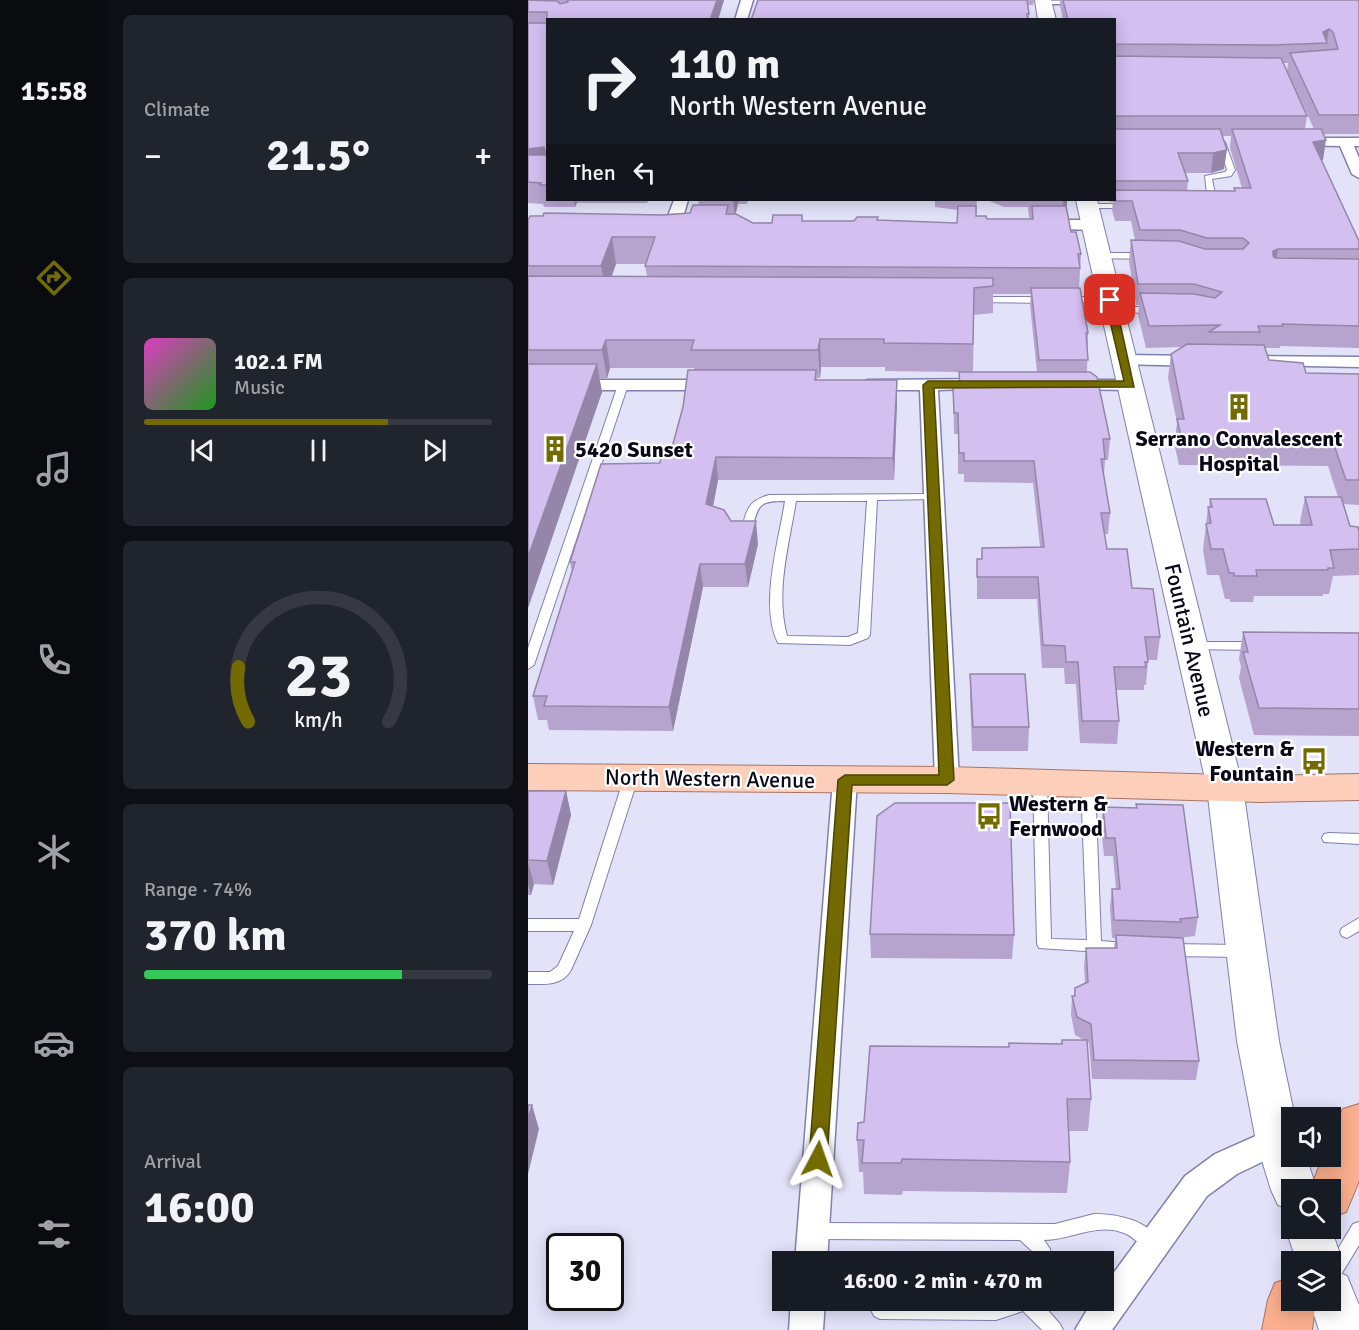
<!DOCTYPE html>
<html lang="en">
<head>
<meta charset="utf-8">
<style>
	:root { --surface:#171b24; --page:#20242c; --text:#f1f3f6; --muted:#9ea1a6; --line:#363941; --accent:#736a02 }
	body { margin:0; font-family:Signika,sans-serif; background:var(--page); color:var(--text); height:100vh; display:flex; flex-direction:column; font-size:22px; white-space:nowrap }
	* { box-sizing:border-box; margin:0 }
	p { font-size:20px; color:var(--muted) }
	.icon { flex:none; width:33px; height:33px; fill:none; stroke:currentColor; stroke-width:2; stroke-linecap:round; stroke-linejoin:round }
	.map { position:relative; flex:1; overflow:hidden }
	.drawer { display:flex; flex-direction:column; gap:15px; padding:15px; background:#0d0f14; width:420px }
	.drawer>* { flex:none }
	.top-card { position:absolute; left:18px; top:18px; width:570px; height:183px; border-radius:0px; box-shadow:0 3px 15px #0003; background:#171b24; color:var(--text); overflow:hidden }
	.buttons { position:absolute; left:753px; top:1107px; display:grid; gap:12px }
	.buttons a { display:grid; place-items:center; width:60px; height:60px; border-radius:0px; background:var(--surface); box-shadow:0 3px 15px #0003; font-size:30px }
	.speed { position:absolute; left:18px; top:1233px; display:flex; gap:12px; font-size:30px; font-weight:700; text-align:center }
	.speed>* { display:grid; place-content:center; width:78px; height:78px; border-radius:50%; background:var(--surface); box-shadow:0 3px 15px #0003; line-height:1 }
	.speed .limit { border:3px solid #111; border-radius:9px; background:#fff; color:#111 }
	.pin { position:absolute; display:grid; place-items:center; width:51px; height:51px; color:#fff; margin:-26px; border-radius:12px; box-shadow:0 3px 9px #0006 }
	.me { position:absolute; width:66px; margin:-33px; rotate:4deg; stroke-linejoin:round; filter:drop-shadow(0 0 4px #0008) }
	.turn { display:flex; align-items:center; gap:21px; height:126px; padding:0 24px; font-size:27px }
	.turn .icon { width:78px; height:78px; stroke-width:2.5 }
	.turn b { display:block; font-size:42px; line-height:51px }
	.then { display:flex; align-items:center; height:57px; padding:0 24px; background:#0003; gap:12px; font-size:22px }
	.big { font-size:45px; font-weight:800; line-height:1.1 }
	.drawer .card { flex:1; display:flex; flex-direction:column; justify-content:center; gap:9px; min-width:0; padding:0 21px; border-radius:9px; background:var(--page) }
	.drawer .dial { align-items:center; gap:0 }
	.dial svg { height:156px; overflow:visible; fill:none; stroke:var(--line); stroke-width:7; stroke-linecap:round; text-anchor:middle }
	.dial text { fill:var(--text); stroke:none }
	.song { display:flex; align-items:center; gap:18px }
	.cover { width:72px; height:72px; border-radius:9px; background:linear-gradient(135deg,hsl(310 70% 55%),hsl(120 70% 35%)) }
	.played { height:6px; border-radius:3px; background:linear-gradient(90deg,var(--accent) 70%,var(--line) 70%) }
	.keys { display:flex; justify-content:space-around; direction:ltr }
	.heat { display:flex; justify-content:space-between; align-items:center; font-size:33px; direction:ltr }
	.charge { height:9px; border-radius:4px; background:linear-gradient(90deg,#34c759 74%,var(--line) 0) }
	.trip { position:absolute; left:244px; top:1251px; width:342px; height:60px; border-radius:0px; background:var(--surface); box-shadow:0 3px 15px #0003; font-weight:800; line-height:60px; text-align:center }
	main { display:flex; flex:1; min-height:0 }
	.menu { display:flex; flex-direction:column; width:108px; justify-content:space-around; align-items:center; background:#090b0e; color:var(--muted) }
	.menu .icon { width:42px; height:42px }
	.menu .current { color:var(--accent) }
	.menu b { font-size:27px; color:var(--text) }
	.map>svg:first-child { display:block }
	.lines { fill:none; stroke-linecap:round; stroke-linejoin:round }
	.lane-casing { stroke:#7f80af; stroke-width:2 }
	.street-casing { stroke:#7f80af; stroke-width:3 }
	.secondary-casing { stroke:#7f80af; stroke-width:2 }
	.primary-casing { stroke:#a77565; stroke-width:2 }
	.highway-casing { stroke:#a77565; stroke-width:2 }
	.lane { fill:#fff; fill-rule:evenodd }
	.street { fill:#fff; fill-rule:evenodd }
	.secondary { fill:#fff; fill-rule:evenodd }
	.primary { fill:#fdcfbb; fill-rule:evenodd }
	.highway { fill:#fbaf8e; fill-rule:evenodd }
	.secondary-bridge-casing { stroke:#7f80af; stroke-width:45; stroke-linecap:butt }
	.secondary-bridge { stroke:#fff; stroke-width:43 }
	.wall { fill:#b6a4cf; fill-rule:evenodd }
	.shaded-wall { fill:#9486a9 }
	.building { fill:#d4bff1; stroke:#9486a9; stroke-width:1.5 }
	.route { fill:#736a02; stroke:#4b4501; stroke-width:1.5 }
	.labels { text-anchor:middle; stroke-width:4.5; stroke-linejoin:round; paint-order:stroke }
	.poi-label { font-size:22px; font-weight:bold; fill:#0a091a; stroke:#fff; text-anchor:start }
	.street-label { font-size:22px; fill:#0a091a; stroke:#fff }
</style>
</head>
<body>
<main>
<nav class="menu">
<b>15:58</b>
<svg class="icon current" aria-label="directions" viewBox="0 0 24 24"><path d="M12 3l9 9-9 9-9-9zM9 14v-3h6M13 9l2 2-2 2"/></svg>
<svg class="icon" aria-label="music" viewBox="0 0 24 24"><path d="M9 18V5l10-2v13"/><circle cx="6" cy="18" r="3"/><circle cx="16" cy="16" r="3"/></svg>
<svg class="icon" aria-label="phone" viewBox="0 0 24 24"><path d="M5 4h4l2 5-3 2q2 4 5 5l2-3 5 2v4C11 20 4 13 5 4z"/></svg>
<svg class="icon" aria-label="climate" viewBox="0 0 24 24"><path d="M12 3v18M4 7l16 10M4 17L20 7"/></svg>
<svg class="icon" aria-label="car" viewBox="0 0 24 24"><path d="M5 17H2v-5l4-1 3-4h7l3 4 3 1v5h-3M9 17h6M6 11h13"/><circle cx="7" cy="17" r="2"/><circle cx="17" cy="17" r="2"/></svg>
<svg class="icon" aria-label="filters" viewBox="0 0 24 24"><path d="M4 7h16M4 17h16"/><circle cx="9" cy="7" r="2"/><circle cx="15" cy="17" r="2"/></svg>
</nav>
<section class="drawer">
<div class="card"><p>Climate</p>
<div class="heat"><a>−</a><b class="big">21.5°</b><a>+</a></div>
</div>
<div class="card">
<div class="song"><i class="cover"></i><div><b>102.1 FM</b><p>Music</p></div></div>
<div class="played"></div>
<div class="keys"><svg class="icon" aria-label="previous" viewBox="0 0 24 24"><path d="M18 5L8 12l10 7zM5 5v14"/></svg><svg class="icon" aria-label="pause" viewBox="0 0 24 24"><path d="M8 5v14M16 5v14"/></svg><svg class="icon" aria-label="next" viewBox="0 0 24 24"><path d="M6 5l10 7-10 7zM19 5v14"/></svg></div>
</div>
<div class="card dial"><svg viewBox="0 0 100 80">
<path d="M14 69A42 42 0 1 1 86 69"/>
<path d="M14 69A42 42 0 0 1 9 41" stroke="#736a02"/>
<text x="50" y="56" font-size="32" font-weight="700">23</text>
<text x="50" y="72" font-size="11">km/h</text>
</svg></div>
<div class="card"><p>Range · 74%</p><b class="big">370 km</b><div class="charge"></div></div>
<div class="card"><p>Arrival</p><b class="big">16:00</b></div>
</section>
<div class="map">
<svg width="831" height="1330" viewBox="0 0 831 1330">
	<rect width="100%" height="100%" fill="#e2e3f9"/>
	<g class="lines">
		<defs>
			<g id="lane">
				<path d="M690 140 697 142 707 170 703 176 684 179 687 194 677 205H671V201L679 194 677 176 697 172 699 170Z"/>
				<path d="M556 204H600L604 206 600 208H559L555 206Z"/>
				<path d="M571 253H618L622 256 618 259 568 258V254Z"/>
				<path d="M449 297H518L522 300 518 303 446 302V298Z"/>
				<path d="M539 297H582L586 300 582 303 536 302V298Z"/>
				<path d="M585 307H626L630 310 626 313 582 312 581 310Z"/>
				<path d="M95 382 100 385 6 665 0 669V648L90 385Z"/>
				<path d="M406 494 411 497 410 499 349 500 342 635 340 638 322 645 250 643C231 605 251 541 257 501 234 501 230 503 225 526L220 529 215 526C218 508 223 500 241 495ZM268 501H339L330 633 320 637 259 636C247 592 261 545 268 501Z"/>
				<path d="M665 642H729L735 646 729 650 661 649 659 646Z"/>
				<path d="M103 773 108 775 110 778 63 925 43 970C34 986 17 984 0 984V972H22L30 966 46 931H0V919H51L96 778 98 775Z"/>
				<path d="M512 778 517 780 519 783 523 939 559 940 553 784 555 781H565L567 784 573 941 608 944 610 948 608 952 603 954 511 948 509 944 505 783 507 780Z"/>
				<path d="M801 833 831 834V844L796 842 794 838 796 834Z"/>
				<path d="M831 918V931L819 938 814 936 812 932 814 928Z"/>
				<path d="M641 944 714 945 719 947 721 951 719 955 714 957 641 956 636 954 634 950 636 946Z"/>
				<path d="M566 1214C589 1214 622 1220 633 1244L630 1250 624 1252C613 1248 607 1237 596 1233 569 1222 543 1240 516 1240L522 1249 523 1262H505V1252L492 1240 286 1239 280 1237 277 1231 280 1225 286 1223 527 1224Z"/>
				<path d="M831 1222V1245L811 1278 802 1279V1262L825 1224Z"/>
				<path d="M474 1300H511L532 1324 535 1330H514L495 1311 468 1320 352 1319 346 1316 343 1310 346 1304 352 1301 468 1302Z"/>
			</g>
			<g id="street">
				<path d="M213 0H225L219 20H207Z"/>
				<path d="M568 0 563 4H515L509 1Z"/>
				<path d="M767 138H831V146H826L831 158V178L824 174 812 146 762 145 760 142Z"/>
				<path d="M146 200H160L153 224 145 229 137 224Z"/>
				<path d="M511 220H564L572 225 564 230 506 228 503 225Z"/>
				<path d="M596 355 671 356 680 361 671 366 590 364 587 360 590 356Z"/>
				<path d="M728 356 831 357V367L722 365 719 361Z"/>
				<path d="M462 379 471 384 468 388 410 390 431 780 428 786 419 789 410 786 407 780 392 390H339L330 385 339 380Z"/>
				<path d="M0 380H189L198 385 189 390H0Z"/>
				<path d="M540 380H602L611 385 602 390 534 389 531 385Z"/>
				<path d="M317 771 326 774 329 780 299 1262H267L305 780 308 774Z"/>
				<path d="M750 1126 761 1129 764 1135 761 1149 709 1174 679 1196 584 1330H547L565 1300H576V1286L657 1176 687 1154Z"/>
				<path d="M263 1300H297L295 1330H261Z"/>
			</g>
			<g id="secondary">
				<path d="M507 0H523L528 20H510Z"/>
				<path d="M548 200H569L715 788 751 1041 767 1118H764V1156H778L789 1190H764V1210L750 1205 743 1190 728 1141 709 1041 679 788Z"/>
				<path d="M802 1269 819 1276 831 1305V1330H791L781 1300H802Z"/>
			</g>
			<path id="primary" d="M0 764 419 767 733 776 831 774V800L733 802 419 793 0 790Z"/>
			<g id="highway">
				<path d="M831 1104V1181L818 1212 802 1218V1190H782L795 1156H802V1139L815 1109Z"/>
				<path d="M764 1277V1300H788L784 1330H734L740 1300 747 1283Z"/>
			</g>
		</defs>
		<use href="#lane" class="lane-casing"/>
		<use href="#street" class="street-casing"/>
		<use href="#secondary" class="secondary-casing"/>
		<use href="#primary" class="primary-casing"/>
		<use href="#highway" class="highway-casing"/>
		<use href="#lane" class="lane"/>
		<use href="#street" class="street"/>
		<use href="#secondary" class="secondary"/>
		<use href="#primary" class="primary"/>
		<use href="#highway" class="highway"/>
		<defs>
			<path id="secondary-bridge" d="M780 1228 792 1262"/>
		</defs>
		<use href="#secondary-bridge" class="secondary-bridge-casing"/>
		<use href="#secondary-bridge" class="secondary-bridge"/>
	</g>
	<g class="wall">
		<path d="M0 0H196L190 20H20V200H121L119 203H49L47 207H16L15 204 0 203Z"/>
		<path d="M229 0H506L505 5H500L501 20H223L229 3Z"/>
		<path d="M532 0H831V134H795V160H793L831 241V348L752 346V348H737L741 360 778 373 831 374V505L815 504 822 526 831 531V575L805 576 801 594H795V596H726L725 602H702V599H697L691 575H679L675 550 680 507H681L682 499 746 525H773L772 522 777 497H810L800 466 651 465 646 443 649 423 640 378 643 354 654 347 618 348 610 315 611 305H608L601 261 603 240H607L603 221H587L584 210 585 202H582L581 200H586V20H535L532 6ZM755 63H760L759 71 786 129H777L779 116ZM695 136H703L702 148 714 188H706V191H659L660 181 657 173H683L696 169Z"/>
		<path d="M170 200H270H220L219 204H210L207 214 225 223 350 220 429 223 430 210 407 207V200H449L448 216 459 219H503V218H501L500 207H476L459 200H539V210L543 232 553 254 551 288 560 333 559 372 582 439 580 460H577L576 475 582 513 580 534H577L579 549 604 588 632 637 629 660H620L618 685H616V690H588L591 721 589 744 552 743 548 684H537L536 668H514L509 599H449V559H453L454 548 512 547 505 483 436 482V474H430V434H426L425 387H431V372L357 371V367H293L292 378H289V380H369V402L366 480H190L185 506 230 544 220 587H175L145 731 21 730 19 720H10L5 696 44 572 42 562 143 451 166 370V368H82L79 378H71L74 392 0 608V220L162 213 171 205ZM88 264H118L117 266 119 276H83ZM465 294H503L502 305 509 372H445L446 315 465 313Z"/>
		<path d="M715 632 831 633V736L726 735 711 678 713 667 711 659Z"/>
		<path d="M442 674 501 727 500 751H444L442 698Z"/>
		<path d="M0 791H38L43 815 25 885 6 884 3 895H0Z"/>
		<path d="M608 804 670 917 667 936 650 938 671 1061 668 1080 564 1079 561 1043 559 1041 563 1099 560 1131H541L542 1162 539 1193 375 1191 374 1195 336 1194 335 1172H331L329 1140 336 1122 481 1047 533 1044 534 1040H556L547 1035 543 1015 544 996H546L547 988 557 984 556 966 558 948H586L587 938H584L582 907 584 889H588L585 856H576L573 826 575 807 608 808Z"/>
		<path d="M342 934 486 935 484 959 343 958Z"/>
	</g>
	<g class="shaded-wall">
		<path d="M189 0H196L190 20H182Z"/>
		<path d="M801 29 798 47 799 43 795 32Z"/>
		<path d="M798 140 795 160 782 162 785 142Z"/>
		<path d="M16 147 20 165 0 170V149Z"/>
		<path d="M699 150 696 169 683 173 685 153Z"/>
		<path d="M46 200H48L49 203 47 207Z"/>
		<path d="M205 200H210V204L207 217Z"/>
		<path d="M535 200H539V212L534 214Z"/>
		<path d="M84 237 88 264 78 293 73 266Z"/>
		<path d="M750 249 747 270 742 272 745 251Z"/>
		<path d="M292 339 293 367 292 378 290 350Z"/>
		<path d="M78 340 82 368 79 378 74 350Z"/>
		<path d="M69 364 74 392 0 608V557Z"/>
		<path d="M369 380V402L366 480 365 458Z"/>
		<path d="M188 457 190 480 181 527 178 504Z"/>
		<path d="M228 521 230 544 220 587 217 564Z"/>
		<path d="M172 564 175 587 145 731 141 707Z"/>
		<path d="M38 791 43 815 25 885 19 861Z"/>
		<path d="M0 862 6 884 3 895 0 884Z"/>
		<path d="M4 1105 11 1129 0 1174V1120Z"/>
	</g>
	<g class="building">
		<path d="M0 0 29 1 32 4 40 2 39 0H189L182 20H20V185H12L13 183 0 182V155H18L16 147 0 149V23H19V12H0Z"/>
		<path d="M230 0H499L501 14H499L500 20H223Z"/>
		<path d="M535 0H831V115H791L762 53 810 49 805 32 801 29 795 32 799 43 746 45 586 44V20H540Z"/>
		<path d="M586 50 587 56 753 58 779 116H587L586 121Z"/>
		<path d="M586 128 587 129H692L699 150 685 153H650L660 181H586Z"/>
		<path d="M704 129H793L798 140 785 142 831 241V249H750L745 251V256L747 258 831 259V326L754 324 755 326H730L732 332H681L692 325 621 326 612 293 666 294 687 298 694 292 666 284H610L603 240 651 241 677 249H715L721 243 715 238H679L652 230H612L604 201H588L586 190 707 191 706 188H723Z"/>
		<path d="M165 205H200L198 214H208L225 223H244L245 215H274V221H326L329 217H350L349 220 429 223 430 206H448V216H458L459 219H505L504 206H538L543 232H548L553 254H550L552 268 117 266 127 237H84L73 266H0V220L2 216H15L16 213 135 215 162 213Z"/>
		<path d="M0 276 465 278V286L446 288 445 344 356 343V339H292L290 350H163L166 340H78L74 350H0Z"/>
		<path d="M503 288H552L560 333H558L560 360H511Z"/>
		<path d="M659 344 736 345 741 360 775 363 778 373 831 374V480H818L805 442 654 441 649 419H656L643 354Z"/>
		<path d="M0 364H69L0 557Z"/>
		<path d="M160 370H288L287 380H369L365 458 188 457 178 504 196 510 203 521H228L217 564H172L141 707 16 706 19 696H5L47 562H42L73 464 132 463 134 451H143L155 407Z"/>
		<path d="M431 372H562L569 377 582 439H575L577 459H573L582 513H573L579 549H599L604 588 625 589 632 637H617L620 662H617L618 667H586L591 721H554L550 662H538L537 646 515 645 510 577H449V559H454V548L516 547 506 461H436V453H431L430 413H426L425 387H432Z"/>
		<path d="M777 497H813L822 526 830 527 831 531V549L802 550 806 568H800V570H728L729 576H706V573H701L695 549H683L678 524 683 523 680 507H684L682 499H738L746 525H784Z"/>
		<path d="M715 632 831 633V709L731 708 715 652H720Z"/>
		<path d="M442 674H497L501 727H445Z"/>
		<path d="M0 791H38L19 861 0 860Z"/>
		<path d="M367 803H482L486 935 342 934 349 816Z"/>
		<path d="M608 804 655 805 670 917 652 919 653 922 586 920 584 889H592L587 838H578L575 807 609 808Z"/>
		<path d="M588 935 655 938 671 1061 566 1060 563 1024 549 1017 544 996H547V988L560 982 558 948H589Z"/>
		<path d="M534 1040H559L563 1099H539L542 1162 374 1159 373 1163H334L336 1140H329L330 1123 336 1122 342 1046 481 1047V1043L534 1044Z"/>
		<path d="M0 1105H4L0 1120Z"/>
	</g>
	<path class="route" d="M582 297 587 300 606 387 406 388 426 780 419 785H324L299 1159 297 1165 290 1168 284 1165 281 1159 310 780 317 775H411L395 385 400 381H596L577 300Z"/>
	<defs>
		<symbol id="building-bare" viewBox="-9 -9 18 18"><path d="M-4-6H4V6H1V3H-1V6H-4ZM-2.5-4.3h1.7v1.8h-1.7ZM.8-4.3h1.7v1.8H.8ZM-2.5-1h1.7V.8h-1.7ZM.8-1h1.7V.8H.8Z" fill="#736a02" stroke="#fff" stroke-width="2.5" paint-order="stroke"/></symbol>
		<symbol id="bus-bare" viewBox="-9 -9 18 18"><path d="M-5-6H5V4H4V6H2V4H-2V6H-4V4H-5ZM-3.5-4V0h7V-4ZM-3.5 1.2v1.5H-2V1.2ZM2 1.2v1.5H3.5V1.2Z" fill="#736a02" stroke="#fff" stroke-width="2.5" paint-order="stroke"/></symbol>
	</defs>
	<g fill-rule="evenodd">
		<use href="#building-bare" x="692" y="388" width="38" height="38"/>
		<use href="#building-bare" x="8" y="430" width="38" height="38"/>
		<use href="#bus-bare" x="767" y="742" width="38" height="38"/>
		<use href="#bus-bare" x="442" y="797" width="38" height="38"/>
	</g>
	<g class="labels">
		<g class="poi-label">
			<text x="711" y="446" text-anchor="middle">Serrano Convalescent<tspan x="711" dy="25">Hospital</tspan></text>
			<text x="47" y="457">5420 Sunset</text>
			<text x="766" y="756" text-anchor="end">Western &amp;<tspan x="766" dy="25">Fountain</tspan></text>
			<text x="481" y="811">Western &amp;<tspan x="481" dy="25">Fernwood</tspan></text>
		</g>
		<g class="street-label">
			<text transform="translate(662 640) rotate(77)" y="8">Fountain Avenue</text>
			<text transform="translate(182 778) rotate(1)" y="8">North Western Avenue</text>
		</g>
	</g>
</svg>
<div class="buttons">
<a><svg class="icon" aria-label="sound" viewBox="0 0 24 24"><path d="M4 9h4l5-4v14l-5-4H4zM17 9q2 3 0 6"/></svg></a>
<a><svg class="icon" aria-label="search" viewBox="0 0 24 24"><circle cx="10" cy="10" r="6"/><path d="M15 15l6 6"/></svg></a>
<a><svg class="icon" aria-label="layers" viewBox="0 0 24 24"><path d="M12 4l9 5-9 5-9-5zM3 14l9 5 9-5"/></svg></a>
</div>
<div class="speed"><div class="limit">30</div></div>
<div class="pin" style="left:582px;top:300px;background:#d93025"><svg class="icon" aria-label="arrive" viewBox="0 0 24 24"><path d="M6 21V4h12l-3 4 3 4H6"/></svg></div>
<svg class="me" style="left:290px;top:1159px" viewBox="-20 -20 40 40"><path d="M0-17L14 15 0 8-14 15z" fill="#736a02" stroke="#fff" stroke-width="4"/></svg>
<div class="trip">16:00 · 2 min · 470 m</div>
<div class="top-card">
<div class="turn"><svg class="icon" aria-label="right" viewBox="0 0 24 24"><path d="M7 20v-9h11M14 6l5 5-5 5"/></svg><div><b>110 m</b>North Western Avenue</div></div>
<div class="then">Then<svg class="icon" aria-label="left" viewBox="0 0 24 24"><path d="M17 20v-9H6M10 6l-5 5 5 5"/></svg></div>
</div>
</div>
</main>
</body>
</html>
